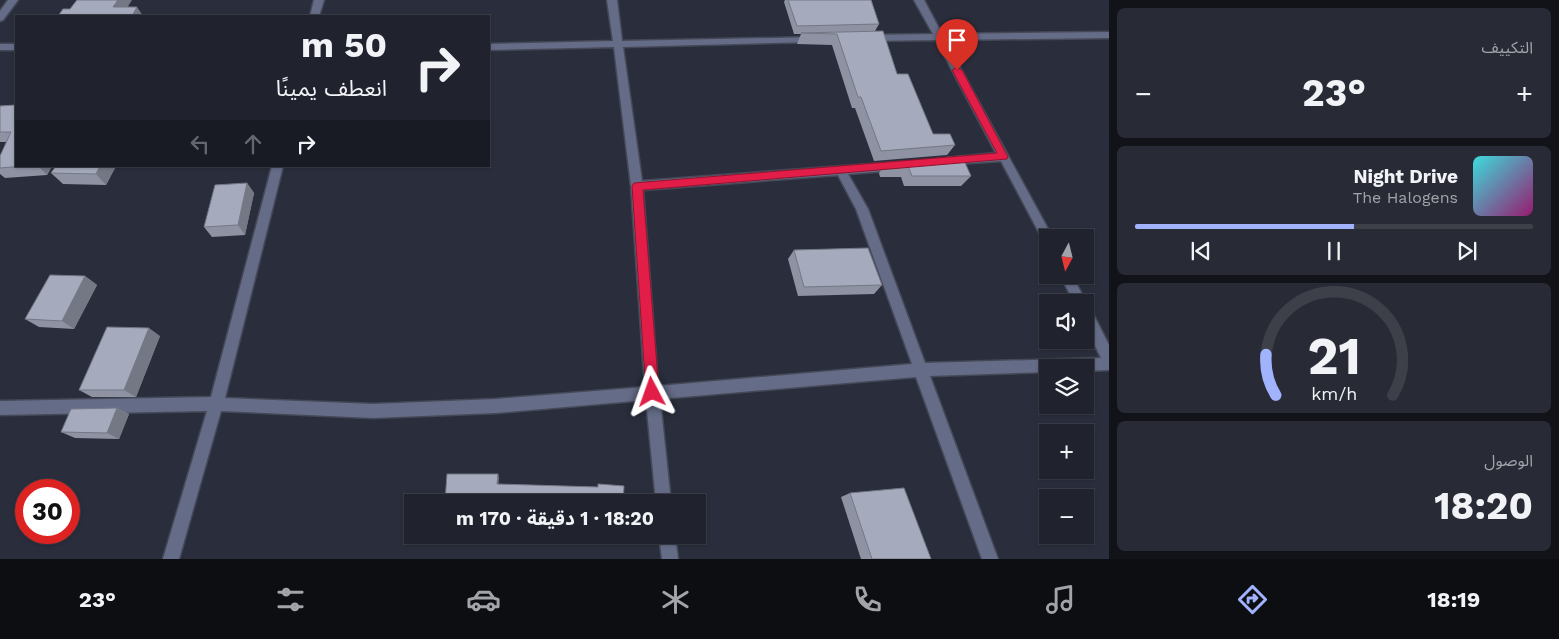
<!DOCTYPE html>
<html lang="ar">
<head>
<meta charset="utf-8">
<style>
	:root { --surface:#20222d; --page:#282a35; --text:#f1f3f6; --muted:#a2a4aa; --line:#3d3f49; --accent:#a1b3fd }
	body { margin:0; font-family:"Work Sans","Noto Sans Arabic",sans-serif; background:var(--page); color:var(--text); direction:rtl; height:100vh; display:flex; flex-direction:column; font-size:19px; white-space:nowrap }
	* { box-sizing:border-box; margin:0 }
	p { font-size:16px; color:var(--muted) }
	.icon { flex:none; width:28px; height:28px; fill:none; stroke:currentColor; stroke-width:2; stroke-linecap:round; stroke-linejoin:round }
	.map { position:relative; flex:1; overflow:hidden; direction:ltr }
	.drawer { display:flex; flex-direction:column; gap:8px; padding:8px; background:#121319; width:450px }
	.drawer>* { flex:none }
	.banner { position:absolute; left:15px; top:15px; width:475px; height:152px; border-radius:0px; box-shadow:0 1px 4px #0004,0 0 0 1px var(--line); direction:rtl; background:#20222d; color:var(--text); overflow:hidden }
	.needle { width:32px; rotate:187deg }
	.controls { position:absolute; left:1039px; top:229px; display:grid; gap:10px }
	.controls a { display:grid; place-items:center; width:55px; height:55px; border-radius:0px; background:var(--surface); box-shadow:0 1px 4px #0004,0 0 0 1px var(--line); font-size:25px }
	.speed { position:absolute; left:15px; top:479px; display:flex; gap:10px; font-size:25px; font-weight:700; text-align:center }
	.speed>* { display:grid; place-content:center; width:65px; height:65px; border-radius:50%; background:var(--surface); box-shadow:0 1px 4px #0004,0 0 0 1px var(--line); line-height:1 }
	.speed .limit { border:8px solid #d22; background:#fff; color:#111 }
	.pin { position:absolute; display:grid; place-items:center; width:42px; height:42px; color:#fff; margin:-51px -21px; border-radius:50% 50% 50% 0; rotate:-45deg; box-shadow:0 0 5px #0007 }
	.pin .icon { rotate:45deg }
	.me { position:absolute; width:55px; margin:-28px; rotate:356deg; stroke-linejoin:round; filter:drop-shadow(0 0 4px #0008) }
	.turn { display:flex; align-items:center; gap:18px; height:105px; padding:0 20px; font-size:22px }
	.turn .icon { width:65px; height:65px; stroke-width:2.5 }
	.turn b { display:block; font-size:35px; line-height:42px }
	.lanes { display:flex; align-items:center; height:48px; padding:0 20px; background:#0003; justify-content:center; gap:25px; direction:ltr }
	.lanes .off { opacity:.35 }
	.big { font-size:38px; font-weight:700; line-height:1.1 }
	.drawer .tile { flex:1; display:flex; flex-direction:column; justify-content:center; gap:8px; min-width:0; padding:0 18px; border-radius:8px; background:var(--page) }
	.drawer .dial { align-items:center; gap:0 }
	.dial svg { height:130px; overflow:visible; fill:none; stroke:var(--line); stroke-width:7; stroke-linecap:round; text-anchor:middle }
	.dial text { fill:var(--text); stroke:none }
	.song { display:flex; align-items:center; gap:15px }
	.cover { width:60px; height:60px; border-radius:8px; background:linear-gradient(135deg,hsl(180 70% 55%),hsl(320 70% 35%)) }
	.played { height:5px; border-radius:2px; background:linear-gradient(90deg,var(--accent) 55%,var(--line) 55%) }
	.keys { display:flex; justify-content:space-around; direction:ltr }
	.heat { display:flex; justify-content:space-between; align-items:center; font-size:28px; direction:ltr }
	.trip { position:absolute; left:404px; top:494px; width:302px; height:50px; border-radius:0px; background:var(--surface); box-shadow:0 1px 4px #0004,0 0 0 1px var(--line); font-weight:700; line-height:50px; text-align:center; direction:rtl }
	.menu { display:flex; height:80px; justify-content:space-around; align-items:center; background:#0d0e12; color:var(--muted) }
	.menu .icon { width:35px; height:35px }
	.menu .on { color:var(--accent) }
	.menu b { font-size:22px; color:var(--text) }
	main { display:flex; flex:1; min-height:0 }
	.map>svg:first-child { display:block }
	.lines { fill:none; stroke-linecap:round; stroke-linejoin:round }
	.minor-casing { stroke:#454957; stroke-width:3 }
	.minor { fill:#656c87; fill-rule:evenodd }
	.wall { fill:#8e92a2 }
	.shaded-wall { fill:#747784 }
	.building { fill:#a5aabc; stroke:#747784 }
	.route { fill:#e11d48; stroke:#92132f }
</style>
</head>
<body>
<main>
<section class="drawer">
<div class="tile"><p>التكييف</p>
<div class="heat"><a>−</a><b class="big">23°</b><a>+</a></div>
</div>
<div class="tile">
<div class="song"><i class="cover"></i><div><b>Night Drive</b><p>The Halogens</p></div></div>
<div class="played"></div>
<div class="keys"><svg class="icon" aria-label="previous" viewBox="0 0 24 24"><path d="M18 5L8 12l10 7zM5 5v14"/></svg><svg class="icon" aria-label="pause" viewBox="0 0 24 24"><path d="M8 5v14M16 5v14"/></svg><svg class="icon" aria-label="next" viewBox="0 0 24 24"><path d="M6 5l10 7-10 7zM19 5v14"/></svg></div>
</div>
<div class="tile dial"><svg viewBox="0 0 100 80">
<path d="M14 69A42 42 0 1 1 86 69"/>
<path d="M14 69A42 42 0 0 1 8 44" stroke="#a1b3fd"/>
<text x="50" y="56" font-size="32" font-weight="700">21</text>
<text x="50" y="72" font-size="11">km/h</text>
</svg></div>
<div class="tile"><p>الوصول</p><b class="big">18:20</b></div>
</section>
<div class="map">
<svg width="1109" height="559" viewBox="0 0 1109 559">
	<rect width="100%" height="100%" fill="#2a2e3c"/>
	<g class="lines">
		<defs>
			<g id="minor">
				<path d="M8 0H18L3 20 0 21V11Z"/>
				<path d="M314 0H324L319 16H310Z"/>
				<path d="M607 0H617L622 41 817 37V41L814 42 623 47 642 181 899 162 903 163 905 166 899 170 848 174 868 209 925 363 1101 358 1085 325V306L1090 308 1109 345V370L1085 371V368H1048V372L930 376 998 559H982L916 377 660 399 671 502H656L646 400 496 413 373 418 221 411 179 559H163L207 411 0 415V401L211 397 272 166H283L225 398 373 404 496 399 645 387 631 186 614 47 489 50V44L613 41ZM838 175 856 209 912 364 658 386 643 190Z"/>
				<path d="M914 0H924L942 34 1109 32V38L945 40 1053 238H1048V244L1044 242 1001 161 942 165 940 162 946 158 996 153 936 40 869 41 864 38 869 35 933 34Z"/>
				<rect x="0" y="44" width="16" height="6"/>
				<path d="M1060 275H1072L1086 302 1085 305V302H1074Z"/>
				<path d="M659 535H675L678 559H662Z"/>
			</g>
		</defs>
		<use href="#minor" class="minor-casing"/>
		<use href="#minor" class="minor"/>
	</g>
	<g class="wall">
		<path d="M785 0H871L879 24 875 31 897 74 933 134 955 145 947 155 874 161 855 108H852L832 45 797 44 801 34H794L784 2Z"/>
		<path d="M16 105V166H52L47 175 5 178 0 174V156L7 142H0V106Z"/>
		<path d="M886 163 971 176 961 186H904L901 177H880L879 173Z"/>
		<path d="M56 166H116L106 185 63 184 51 173Z"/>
		<path d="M247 183 254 193 245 235 212 237 204 227Z"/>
		<path d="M794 250 882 285 874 294 798 296 788 259Z"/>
		<path d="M85 276 97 285 74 329 39 327 25 319Z"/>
		<path d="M160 336 136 397H92L79 390Z"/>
		<path d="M117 408 129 414 119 439 75 438 61 432Z"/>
		<path d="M850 493 931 559H861L841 497Z"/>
	</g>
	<g class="shaded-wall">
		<path d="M118 0H132L122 16 113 7Z"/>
		<path d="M137 7 143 16H132Z"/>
		<path d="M38 166H52L47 175Z"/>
		<path d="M100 166H116L106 185 96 174Z"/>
		<path d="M247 183 254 193 245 235 238 225Z"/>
		<path d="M85 276 97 285 74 329 62 321Z"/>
		<path d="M149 328 160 336 136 397 124 390Z"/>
		<path d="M117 408 129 414 119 439 107 433Z"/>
		<path d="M498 474 499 478 498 488 497 484Z"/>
	</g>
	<g class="building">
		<path d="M77 0H118L113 7H137L132 16H58L63 9H70Z"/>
		<path d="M788 0H871L879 24 797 26Z"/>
		<path d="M883 31 897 74H908L933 134H950L955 145 881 151 861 97H858L837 34 801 33Z"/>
		<path d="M16 105V166H24L0 168V156L11 132H0V106Z"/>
		<path d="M962 156 971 176H912L908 166 888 167 886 163Z"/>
		<path d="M56 166H100L96 174 51 173Z"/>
		<path d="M247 183 238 225 204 227 215 185Z"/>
		<path d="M868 248 882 285 804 287 794 250Z"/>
		<path d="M50 275 85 276 62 321 25 319Z"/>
		<path d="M107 327 149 328 124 390H79Z"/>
		<path d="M117 408 107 433 61 432 71 409Z"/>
		<path d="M447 474H498L497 484 598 487V484L624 486 623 502H445Z"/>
		<path d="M904 488 931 559H872L850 493Z"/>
	</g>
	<path class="route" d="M957 67 962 70 1008 157 1007 159 643 190 659 392 657 396 652 398 648 396 646 392 632 186 634 183 997 153 952 70Z"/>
</svg>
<div class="controls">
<a><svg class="needle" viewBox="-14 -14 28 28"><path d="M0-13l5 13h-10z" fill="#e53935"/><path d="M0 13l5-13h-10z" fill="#a2a4aa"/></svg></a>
<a><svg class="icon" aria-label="sound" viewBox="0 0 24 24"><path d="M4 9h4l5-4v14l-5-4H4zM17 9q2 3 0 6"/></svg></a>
<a><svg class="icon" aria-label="layers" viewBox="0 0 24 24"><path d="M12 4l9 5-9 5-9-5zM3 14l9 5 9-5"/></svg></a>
<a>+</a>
<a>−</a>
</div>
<div class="speed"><div class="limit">30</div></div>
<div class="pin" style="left:957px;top:70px;background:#d93025"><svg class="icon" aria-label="arrive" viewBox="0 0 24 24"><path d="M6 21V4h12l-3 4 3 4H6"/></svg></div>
<svg class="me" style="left:652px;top:392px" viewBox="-20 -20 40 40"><path d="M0-17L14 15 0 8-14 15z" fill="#e11d48" stroke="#fff" stroke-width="4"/></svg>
<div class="trip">18:20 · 1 دقيقة · 170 m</div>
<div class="banner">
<div class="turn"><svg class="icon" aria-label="right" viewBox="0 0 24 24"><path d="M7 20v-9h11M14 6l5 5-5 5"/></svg><div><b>50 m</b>انعطف يمينًا</div></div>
<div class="lanes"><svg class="icon off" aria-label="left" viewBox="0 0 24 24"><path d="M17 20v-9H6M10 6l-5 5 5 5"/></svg><svg class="icon off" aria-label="ahead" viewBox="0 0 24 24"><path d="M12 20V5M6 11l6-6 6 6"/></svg><svg class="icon" aria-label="right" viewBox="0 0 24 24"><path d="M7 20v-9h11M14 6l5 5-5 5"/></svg></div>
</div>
</div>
</main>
<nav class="menu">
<b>18:19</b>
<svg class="icon on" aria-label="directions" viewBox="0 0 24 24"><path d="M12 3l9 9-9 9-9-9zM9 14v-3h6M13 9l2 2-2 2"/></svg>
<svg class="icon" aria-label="music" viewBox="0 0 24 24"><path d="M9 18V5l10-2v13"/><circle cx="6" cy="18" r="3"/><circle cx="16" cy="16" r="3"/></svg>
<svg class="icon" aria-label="phone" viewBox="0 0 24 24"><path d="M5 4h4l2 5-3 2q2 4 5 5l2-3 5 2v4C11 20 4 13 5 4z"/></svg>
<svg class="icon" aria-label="climate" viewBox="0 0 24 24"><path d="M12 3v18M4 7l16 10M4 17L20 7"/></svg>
<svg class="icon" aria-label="car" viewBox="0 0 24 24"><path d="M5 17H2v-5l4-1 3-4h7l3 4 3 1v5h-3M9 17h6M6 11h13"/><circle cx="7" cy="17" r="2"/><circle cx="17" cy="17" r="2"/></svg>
<svg class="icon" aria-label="filters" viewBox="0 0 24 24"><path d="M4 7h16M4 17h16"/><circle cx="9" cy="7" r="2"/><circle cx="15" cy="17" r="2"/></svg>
<b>23°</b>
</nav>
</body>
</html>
